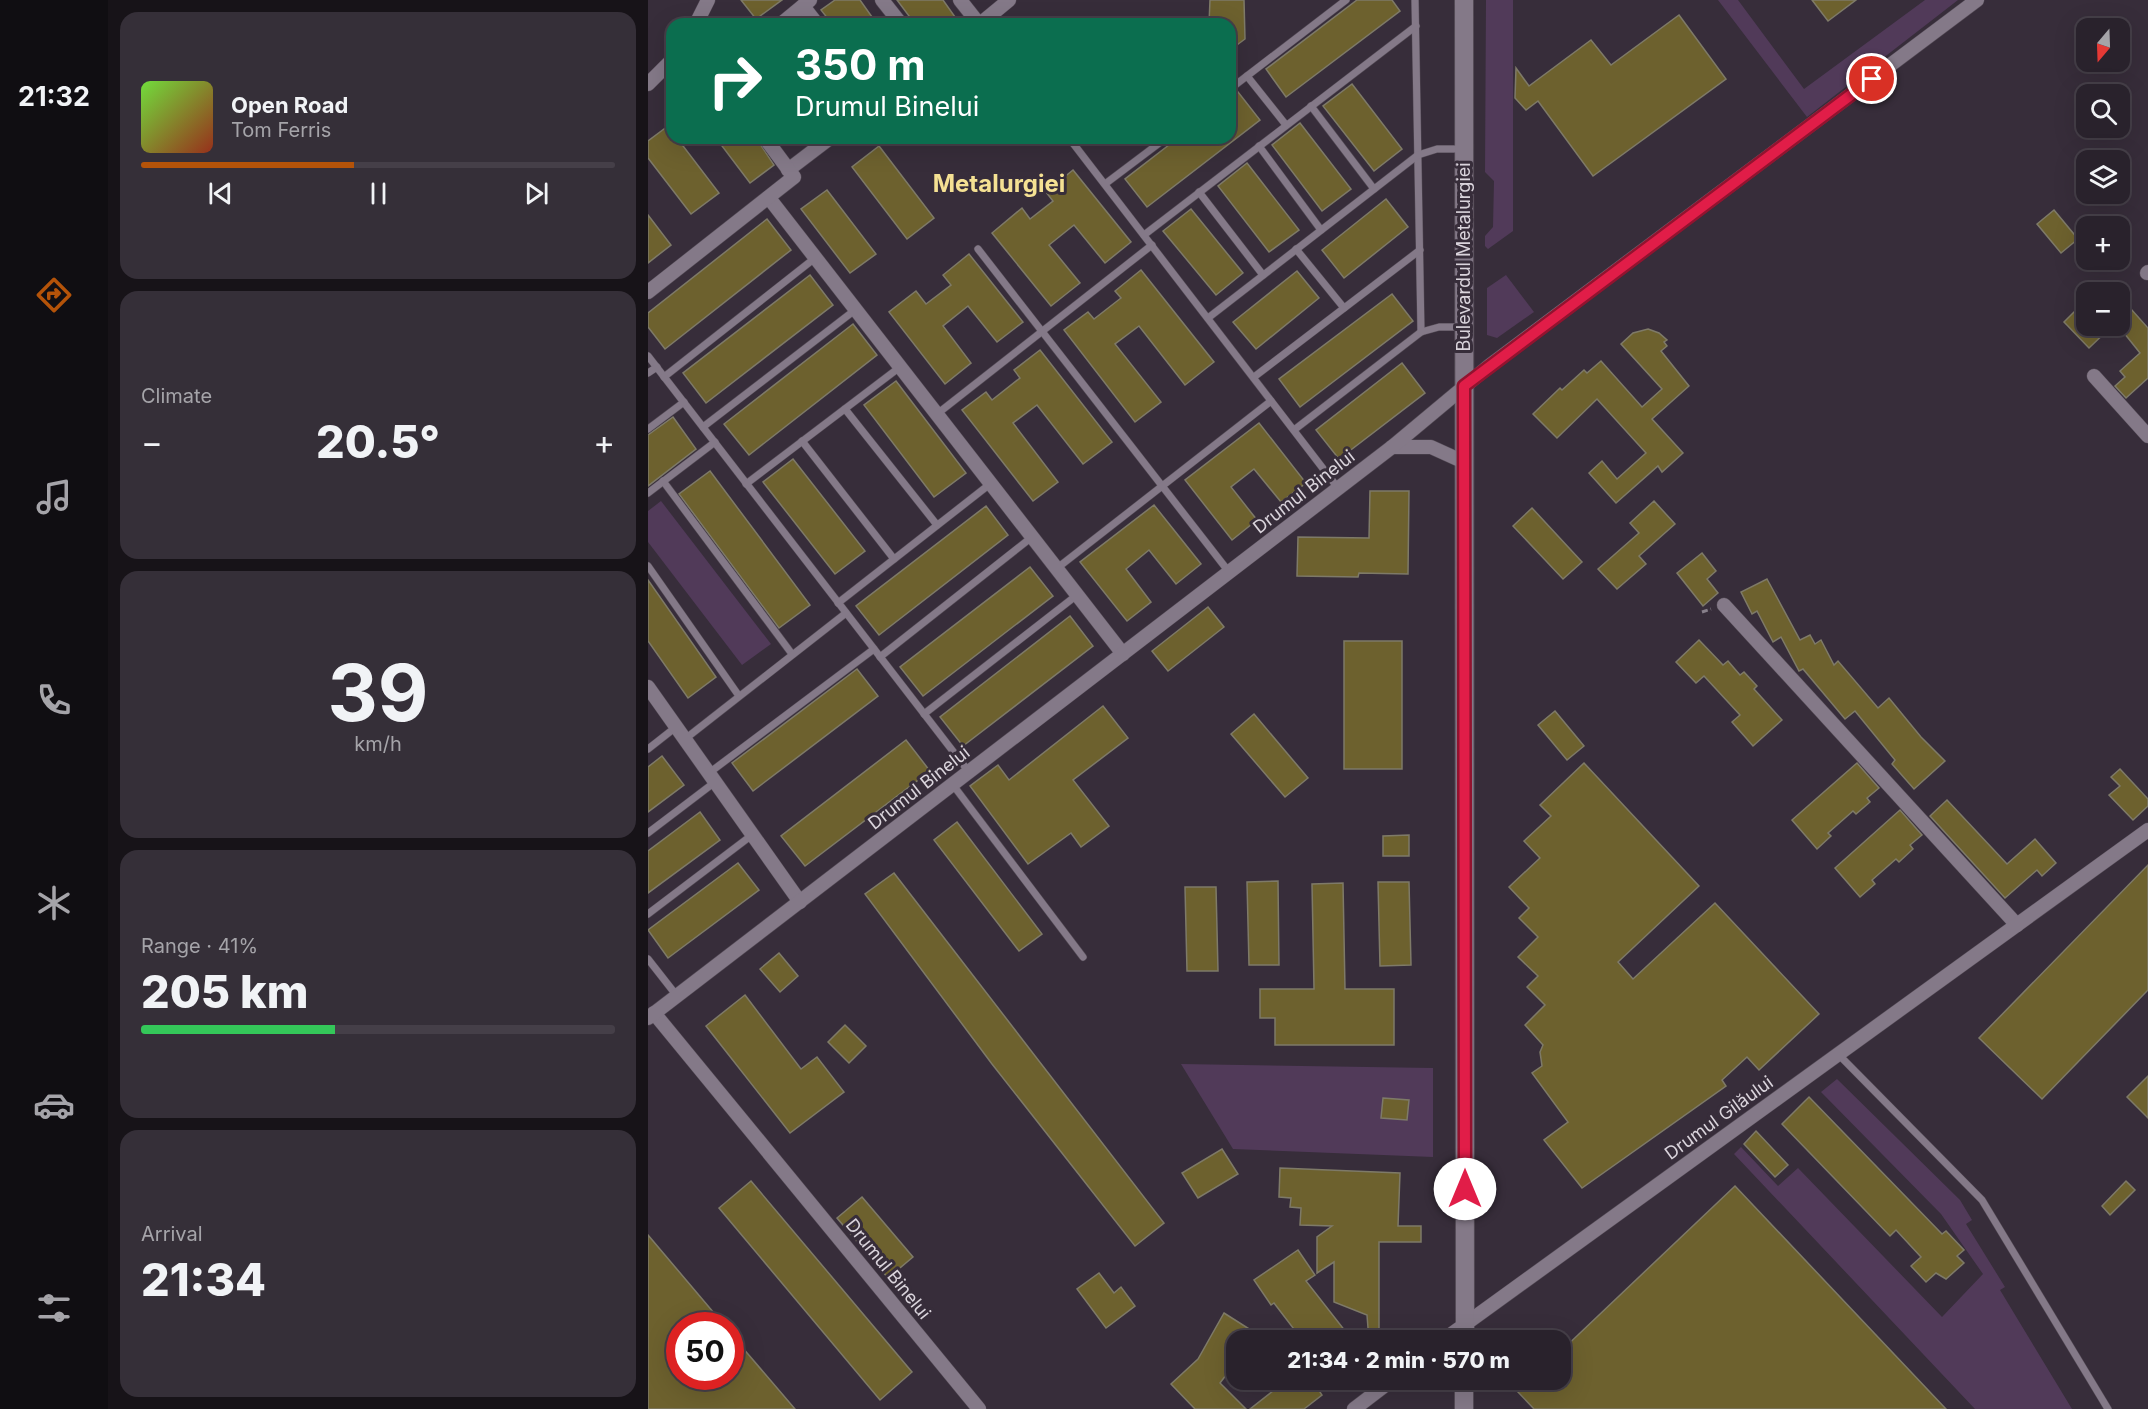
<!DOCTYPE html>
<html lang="en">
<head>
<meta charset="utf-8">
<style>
	:root { --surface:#29222c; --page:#352f38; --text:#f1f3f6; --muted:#a5a4a9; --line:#453f48; --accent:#b45309 }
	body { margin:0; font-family:Inter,sans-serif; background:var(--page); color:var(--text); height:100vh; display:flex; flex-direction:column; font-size:22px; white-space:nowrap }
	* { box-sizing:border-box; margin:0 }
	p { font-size:20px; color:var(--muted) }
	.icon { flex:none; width:33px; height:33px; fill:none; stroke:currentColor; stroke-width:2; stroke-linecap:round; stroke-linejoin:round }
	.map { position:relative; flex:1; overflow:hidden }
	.details { display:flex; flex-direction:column; gap:12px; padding:12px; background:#171318; width:540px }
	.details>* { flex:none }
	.top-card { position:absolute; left:18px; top:18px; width:570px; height:126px; border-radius:18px; box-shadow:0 6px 24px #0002,0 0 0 2px var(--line); background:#0b6e4f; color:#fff; overflow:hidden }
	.needle { width:39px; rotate:199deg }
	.tools { position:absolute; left:1428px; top:18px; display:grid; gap:12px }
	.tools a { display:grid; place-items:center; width:54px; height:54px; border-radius:12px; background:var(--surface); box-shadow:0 6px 24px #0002,0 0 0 2px var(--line); font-size:30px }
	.speed { position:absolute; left:18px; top:1312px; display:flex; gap:12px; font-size:30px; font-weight:700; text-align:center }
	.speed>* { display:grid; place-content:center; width:78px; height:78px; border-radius:50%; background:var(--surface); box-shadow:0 6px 24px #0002,0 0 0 2px var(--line); line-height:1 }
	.speed .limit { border:9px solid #d22; background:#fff; color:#111 }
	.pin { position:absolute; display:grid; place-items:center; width:51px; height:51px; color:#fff; margin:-26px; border:3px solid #fff; border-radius:50%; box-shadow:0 2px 6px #0007 }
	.me { position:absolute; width:66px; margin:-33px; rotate:0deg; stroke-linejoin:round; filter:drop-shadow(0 0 4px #0008) }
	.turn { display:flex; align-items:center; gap:21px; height:126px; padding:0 30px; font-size:27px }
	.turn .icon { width:78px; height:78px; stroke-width:2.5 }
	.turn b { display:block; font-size:42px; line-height:51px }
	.big { font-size:45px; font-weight:800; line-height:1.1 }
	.details .card { flex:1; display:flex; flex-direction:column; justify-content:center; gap:9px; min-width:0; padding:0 21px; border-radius:18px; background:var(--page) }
	.details .dial { align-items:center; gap:0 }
	.dial b { font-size:78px; line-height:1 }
	.song { display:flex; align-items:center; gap:18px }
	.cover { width:72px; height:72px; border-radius:9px; background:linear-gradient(135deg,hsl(100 70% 55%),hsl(10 70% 35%)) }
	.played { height:6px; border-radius:3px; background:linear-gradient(90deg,var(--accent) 45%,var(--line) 45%) }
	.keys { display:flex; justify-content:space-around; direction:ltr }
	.heat { display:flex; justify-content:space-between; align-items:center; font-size:33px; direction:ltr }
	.charge { height:9px; border-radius:4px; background:linear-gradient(90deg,#34c759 41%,var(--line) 0) }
	.trip { position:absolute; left:578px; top:1330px; width:345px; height:60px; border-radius:18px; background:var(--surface); box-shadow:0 6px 24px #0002,0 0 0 2px var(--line); font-weight:800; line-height:60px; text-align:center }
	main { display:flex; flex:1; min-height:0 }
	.tabs { display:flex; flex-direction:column; width:108px; justify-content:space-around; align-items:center; background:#100e12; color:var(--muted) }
	.tabs .icon { width:42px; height:42px }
	.tabs .selected { color:var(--accent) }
	.tabs b { font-size:27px; color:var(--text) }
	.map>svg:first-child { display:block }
	.green { fill:#513a59 }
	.building { fill:#6d612e; stroke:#7e7a68; stroke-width:1.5 }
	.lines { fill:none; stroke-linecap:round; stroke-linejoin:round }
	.service-casing { stroke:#534a55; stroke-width:8 }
	.minor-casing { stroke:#534a55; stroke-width:15 }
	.secondary-casing { stroke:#534a55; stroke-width:20 }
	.path { stroke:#877f8a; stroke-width:3; stroke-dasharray:6 3; stroke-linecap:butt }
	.service { stroke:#847988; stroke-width:7 }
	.minor { stroke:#847988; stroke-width:14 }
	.secondary { stroke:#847988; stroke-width:18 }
	.route-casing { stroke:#92132f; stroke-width:15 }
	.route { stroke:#e11d48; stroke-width:10 }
	.labels { text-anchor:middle; stroke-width:6; stroke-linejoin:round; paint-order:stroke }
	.street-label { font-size:18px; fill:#dad4dc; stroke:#372d3a }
	.district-label { font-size:24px; font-weight:bold; fill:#f5e193; stroke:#372d3a }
</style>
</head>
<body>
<main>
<nav class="tabs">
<b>21:32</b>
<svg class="icon selected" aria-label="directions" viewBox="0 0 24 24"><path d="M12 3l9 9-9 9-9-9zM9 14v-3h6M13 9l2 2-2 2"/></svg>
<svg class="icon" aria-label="music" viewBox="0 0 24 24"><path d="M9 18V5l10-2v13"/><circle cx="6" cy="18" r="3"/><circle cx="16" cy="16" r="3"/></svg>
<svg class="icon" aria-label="phone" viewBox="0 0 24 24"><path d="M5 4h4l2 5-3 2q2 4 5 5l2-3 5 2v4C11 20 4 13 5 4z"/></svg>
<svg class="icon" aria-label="climate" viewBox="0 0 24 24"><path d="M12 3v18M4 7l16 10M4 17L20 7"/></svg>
<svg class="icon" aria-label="car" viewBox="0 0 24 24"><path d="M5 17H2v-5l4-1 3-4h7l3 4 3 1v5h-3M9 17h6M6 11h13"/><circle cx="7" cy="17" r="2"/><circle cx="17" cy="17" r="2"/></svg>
<svg class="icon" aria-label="filters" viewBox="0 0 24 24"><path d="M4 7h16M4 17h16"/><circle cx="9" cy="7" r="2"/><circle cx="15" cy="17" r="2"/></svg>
</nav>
<section class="details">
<div class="card">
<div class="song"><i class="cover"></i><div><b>Open Road</b><p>Tom Ferris</p></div></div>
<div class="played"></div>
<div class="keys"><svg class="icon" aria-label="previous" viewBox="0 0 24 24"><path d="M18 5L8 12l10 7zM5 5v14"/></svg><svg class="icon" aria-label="pause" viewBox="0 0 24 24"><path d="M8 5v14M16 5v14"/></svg><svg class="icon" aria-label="next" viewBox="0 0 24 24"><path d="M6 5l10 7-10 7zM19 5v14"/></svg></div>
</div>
<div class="card"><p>Climate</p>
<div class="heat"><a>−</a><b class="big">20.5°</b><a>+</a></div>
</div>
<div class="card dial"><b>39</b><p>km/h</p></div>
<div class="card"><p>Range · 41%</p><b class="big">205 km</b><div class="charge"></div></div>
<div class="card"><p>Arrival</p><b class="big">21:34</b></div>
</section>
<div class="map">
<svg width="1500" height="1409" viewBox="0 0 1500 1409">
	<rect width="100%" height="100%" fill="#372d3a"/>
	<g class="green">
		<path d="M838 0H865V231L840 249 837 246V236L845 227 846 181 837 172Z"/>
		<path d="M1070 0H1090L1156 89 1277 0H1310L1159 117Z"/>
		<path d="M858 275 886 312 849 338 839 335V288Z"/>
		<path d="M13 501 123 644 94 665 0 542V511Z"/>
		<path d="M533 1064 785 1068V1157L585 1149Z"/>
		<path d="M1189 1079 1312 1200 1324 1220 1318 1224 1357 1287 1352 1290 1424 1409H1327L1086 1154 1093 1147 1130 1186 1150 1168 1294 1317 1335 1274 1293 1214 1173 1092Z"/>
	</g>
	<g class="building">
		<path d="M93 0H134L108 19Z"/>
		<path d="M187 0H212L229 24H184L173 10Z"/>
		<path d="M249 0H295L312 24H267Z"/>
		<path d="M562 0H596L597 39 582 50V24H561Z"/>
		<path d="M709 0H744L752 11 638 97 618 69Z"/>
		<path d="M1164 0H1208L1180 21Z"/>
		<path d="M1031 15 1078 79 945 176 890 101 878 110 867 98 868 68 881 86 943 40 963 65Z"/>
		<path d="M704 84 754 149 726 171 675 106Z"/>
		<path d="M590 92 612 120 499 207 477 179 530 138H582V98Z"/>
		<path d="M652 123 703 189 674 211 624 145Z"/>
		<path d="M20 126 24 131V138H29L71 193 43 214 0 158V141Z"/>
		<path d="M68 138H108L126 165 102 183Z"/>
		<path d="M231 146 286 218 259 239 204 167Z"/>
		<path d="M599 163 651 230 621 252 570 186Z"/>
		<path d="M425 170 483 242 457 263 426 225 401 245 432 283 403 306 344 233 374 208 382 219 405 201 398 192Z"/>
		<path d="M179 190 228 254 202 273 153 209Z"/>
		<path d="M738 199 760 227 696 278 674 250Z"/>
		<path d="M543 209 595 273 568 295 515 231Z"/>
		<path d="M1406 210 1430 239 1413 253 1389 224Z"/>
		<path d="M0 215 23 245 0 263Z"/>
		<path d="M119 219 143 250 17 349 0 327V313Z"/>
		<path d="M321 254 375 322 349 342 320 306 295 326 323 363 297 384 241 312 268 291 278 304 303 285 295 275Z"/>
		<path d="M493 270 566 362 537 385 491 326 467 344 513 402 487 422 416 330 440 312 446 319 473 298 467 291Z"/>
		<path d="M649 271 671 298 608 349 585 322Z"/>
		<path d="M162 275 185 305 58 403 35 373Z"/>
		<path d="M744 294 765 321 652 407 631 379Z"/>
		<path d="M1433 305 1438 311V326H1464L1441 348 1416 322Z"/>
		<path d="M1483 309 1500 328V378L1478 398 1467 386 1477 377 1472 371 1492 353 1472 328V318Z"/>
		<path d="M205 324 229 355 101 455 76 424Z"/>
		<path d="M1000 329 1011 333 1019 340 1016 342 1019 346 1013 351 1041 386 1004 419 1035 453 1014 472 1010 466 968 503 941 473 954 461 969 479 998 453 949 399 909 438 885 414 912 388 914 390 936 370 939 373 953 361 994 407 1014 389 973 344 985 333Z"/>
		<path d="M392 350 464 442 435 464 389 405 365 423 410 482 385 501 314 410 338 392 344 400 372 378 366 370Z"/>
		<path d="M754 363 777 393 691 459 668 430Z"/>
		<path d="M248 381 318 473 286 497 216 405Z"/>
		<path d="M25 417 48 449 0 486V435Z"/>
		<path d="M611 423 658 483 633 502 606 469 583 487 609 520 584 540 537 480Z"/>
		<path d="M145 459 217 551 187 574 115 482Z"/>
		<path d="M62 471 162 605 131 628 31 494Z"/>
		<path d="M722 491H761L760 574 711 573 710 577 649 576 650 537 721 538Z"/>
		<path d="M1006 501 1027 524 991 556 998 564 969 589 950 569 991 533 982 523Z"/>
		<path d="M506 505 553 564 528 584 501 550 478 569 503 602 479 621 432 562Z"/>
		<path d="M338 506 360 535 231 635 208 606Z"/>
		<path d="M884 508 934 562 915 579 865 526Z"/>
		<path d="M1054 553 1068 571 1059 579 1070 593 1055 606 1029 573Z"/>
		<path d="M382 567 405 596 275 696 252 667Z"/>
		<path d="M1119 579 1152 640 1162 635 1167 644 1173 640 1186 665 1190 661 1230 708 1241 698 1273 737 1297 761 1266 789 1244 764 1247 760 1207 711 1197 719 1155 669 1151 671 1133 637 1125 642 1109 611 1104 614 1093 592Z"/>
		<path d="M0 580 68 677 40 698 0 641Z"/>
		<path d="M560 607 576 627 520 671 504 651Z"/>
		<path d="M422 616 445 646 315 746 292 717Z"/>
		<path d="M1051 640 1075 665 1080 661 1092 675 1096 672 1109 686 1106 689 1134 720 1105 746 1084 722 1092 715 1056 676 1048 683 1028 662Z"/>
		<rect x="696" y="641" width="58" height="128"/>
		<path d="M209 669 230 696 105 791 84 763Z"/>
		<path d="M455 706 480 738 425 780 461 826 433 847 423 833 380 864 322 786 350 765 361 780Z"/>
		<path d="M907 711 936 746 919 760 890 725Z"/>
		<path d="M606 714 660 778 637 797 583 734Z"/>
		<path d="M258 740 282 771 157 866 133 836Z"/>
		<path d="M14 756 36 785 0 812V767Z"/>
		<path d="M936 763 1051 886 970 962 985 979 1067 903 1171 1014 1111 1070 1099 1057 1074 1080 1078 1086 934 1188 896 1140 920 1122 884 1073 894 1066 892 1052 895 1045 877 1025 897 1005 879 987 890 976 870 957 890 937 871 918 881 908 861 887 892 858 876 841 903 816 892 805Z"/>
		<path d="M1209 763 1231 788 1219 798 1222 802 1208 814 1205 811 1180 833 1183 836 1169 849 1144 820Z"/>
		<path d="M1472 769 1500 799V806L1485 820 1461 795 1472 786 1463 777Z"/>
		<path d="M1299 800 1359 864 1387 839 1408 863 1394 876 1389 870 1357 898 1282 816Z"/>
		<path d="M1252 810 1274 835 1262 845 1265 849 1251 862 1248 859 1224 880 1227 884 1212 897 1187 868Z"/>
		<path d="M52 812 72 840 0 893V851Z"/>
		<path d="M309 822 394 934 371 951 286 840Z"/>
		<path d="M761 835V856H735V836Z"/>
		<path d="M90 863 111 890 20 958 0 930Z"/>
		<path d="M1500 865V990L1394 1099 1331 1038Z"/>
		<path d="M246 873 516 1223 487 1246 344 1064 217 894Z"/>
		<path d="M630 881 631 965H601L599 882Z"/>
		<path d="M730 882H761L763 965 732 966Z"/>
		<path d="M695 883 697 989H746V1045H627V1018H612V989H666L664 884Z"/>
		<path d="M537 887H568L570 971H539Z"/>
		<path d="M131 953 150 976 132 992 112 969Z"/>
		<path d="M97 995 153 1069 169 1057 196 1092 142 1133 58 1026Z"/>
		<path d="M197 1025 218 1046 201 1063 180 1042Z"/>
		<path d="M1500 1076V1118L1479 1097Z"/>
		<path d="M1161 1097 1294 1234 1298 1231 1316 1250 1309 1256 1316 1263 1298 1279 1288 1273 1278 1282 1263 1266 1273 1257 1248 1230 1242 1236 1134 1124Z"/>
		<path d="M735 1098 761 1100 759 1120 733 1118Z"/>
		<path d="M1108 1131 1140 1165 1127 1177 1096 1144Z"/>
		<path d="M574 1149 590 1174 550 1198 534 1173Z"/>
		<path d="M632 1168 752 1173 750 1226H773V1242H731V1341H721L719 1315 686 1302V1262L669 1273V1237L684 1226 652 1225 653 1208 642 1207 643 1198 631 1197Z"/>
		<path d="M103 1181 264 1372 232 1400 71 1208Z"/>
		<path d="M1478 1181 1487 1190 1462 1215 1454 1206Z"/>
		<path d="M1087 1186 1298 1409H886L870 1392 883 1380H912V1352Z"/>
		<path d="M214 1197 265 1257 240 1278 189 1218Z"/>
		<path d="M0 1235 77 1326H32V1377H82V1333L147 1409H0Z"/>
		<path d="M650 1250 667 1275 658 1281 705 1341H655L626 1303 623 1305 606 1280Z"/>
		<path d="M451 1273 466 1293 473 1287 487 1306 458 1328 429 1289Z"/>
		<path d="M576 1313 606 1332 600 1341H588V1362L572 1383 598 1409H547L523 1384 550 1359Z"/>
		<path d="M639 1380H664L674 1395 656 1409H602Z"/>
	</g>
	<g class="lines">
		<defs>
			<g id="service">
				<path d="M767 0 773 332"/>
				<path d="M599 76 638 125"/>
				<path d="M582 89 698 0"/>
				<path d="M663 106 726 189"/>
				<path d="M421 138 690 488"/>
				<path d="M611 146 673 230"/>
				<path d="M457 184 518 138"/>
				<path d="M551 192 615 275"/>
				<path d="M496 235 768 26"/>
				<path d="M330 249 581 572"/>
				<path d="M648 249 696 308"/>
				<path d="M560 318 770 155 789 149H816"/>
				<path d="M0 356 321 772"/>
				<path d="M0 373 9 367"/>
				<path d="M16 377 167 258"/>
				<path d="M606 377 772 250"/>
				<path d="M197 409 289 525"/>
				<path d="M289 414 504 245"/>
				<path d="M55 427 207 310"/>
				<path d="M0 429 36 402"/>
				<path d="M646 430 773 332 791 327H816"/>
				<path d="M154 441 246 559"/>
				<path d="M15 481 144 654"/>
				<path d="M98 484 252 367"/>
				<path d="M0 493 67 442"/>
				<path d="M0 566 91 696"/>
				<path d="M408 569 623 401"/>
				<path d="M190 603 342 484"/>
				<path d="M232 657 384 537"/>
				<path d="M276 714 429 595"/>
				<path d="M37 739 198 613"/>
				<path d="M0 749 28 727"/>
				<path d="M61 773 226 649"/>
				<path d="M305 785 435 957"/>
				<path d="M0 833 67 782"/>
				<path d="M0 914 104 835"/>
				<path d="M0 959 29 996"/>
				<path d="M1190 1054 1334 1200 1460 1409"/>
			</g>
			<g id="minor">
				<path d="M234 0 253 24"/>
				<path d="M312 0 331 24"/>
				<path d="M155 6 169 24"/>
				<path d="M48 24 60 0"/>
				<path d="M133 24 162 0"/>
				<path d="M332 24 361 0"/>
				<path d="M0 84 24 60"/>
				<path d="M140 170 182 138"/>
				<path d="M121 198 475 654"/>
				<path d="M1499 273 1500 272"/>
				<path d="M0 292 146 177 117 138"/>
				<path d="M1446 376 1500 436"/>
				<path d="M744 447H783L816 462"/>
				<path d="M1076 605 1369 925"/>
				<path d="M0 687 152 902"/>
				<path d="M6 1013 331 1409"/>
				<path d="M0 1018 744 447 841 366 1329 0"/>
				<path d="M794 1341 1500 830"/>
				<path d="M706 1409 744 1380"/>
			</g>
			<g id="secondary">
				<path d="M816 0 817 1341"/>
				<path d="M816 1409V1380"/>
			</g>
		</defs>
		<use href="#service" class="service-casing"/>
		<use href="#minor" class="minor-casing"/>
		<use href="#secondary" class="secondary-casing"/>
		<path class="path" d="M1054 612 1063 609"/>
		<use href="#service" class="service"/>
		<use href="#minor" class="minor"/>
		<use href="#secondary" class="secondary"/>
	</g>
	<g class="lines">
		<defs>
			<path id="route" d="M817 1189 816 386 1224 79"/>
		</defs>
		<use href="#route" class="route-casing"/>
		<use href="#route" class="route"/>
	</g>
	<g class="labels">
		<g class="street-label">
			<text transform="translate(816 257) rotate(-90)" y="6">Bulevardul Metalurgiei</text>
			<text transform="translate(656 492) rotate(-38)" y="6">Drumul Binelui</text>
			<text transform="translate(271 788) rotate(-38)" y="6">Drumul Binelui</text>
			<text transform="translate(1071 1118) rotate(-36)" y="6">Drumul Gilăului</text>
			<text transform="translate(240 1269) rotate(51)" y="6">Drumul Binelui</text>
		</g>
		<g class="district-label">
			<text x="351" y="192">Metalurgiei</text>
		</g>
	</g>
</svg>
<div class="tools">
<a><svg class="needle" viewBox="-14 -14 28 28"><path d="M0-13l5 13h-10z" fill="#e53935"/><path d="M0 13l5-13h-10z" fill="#a5a4a9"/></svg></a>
<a><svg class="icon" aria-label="search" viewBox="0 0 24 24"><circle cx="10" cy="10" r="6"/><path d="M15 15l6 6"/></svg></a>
<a><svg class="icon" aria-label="layers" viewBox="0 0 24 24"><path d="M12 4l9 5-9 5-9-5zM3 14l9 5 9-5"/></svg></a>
<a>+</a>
<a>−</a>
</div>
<div class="speed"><div class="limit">50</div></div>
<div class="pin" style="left:1224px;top:79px;background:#d93025"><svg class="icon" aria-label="arrive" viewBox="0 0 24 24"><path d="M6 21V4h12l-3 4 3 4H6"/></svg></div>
<svg class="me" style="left:817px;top:1189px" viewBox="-20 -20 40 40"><circle r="19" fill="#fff"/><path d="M0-13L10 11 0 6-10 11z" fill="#e11d48"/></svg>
<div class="trip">21:34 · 2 min · 570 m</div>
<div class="top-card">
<div class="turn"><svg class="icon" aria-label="right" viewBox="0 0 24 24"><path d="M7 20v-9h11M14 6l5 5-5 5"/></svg><div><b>350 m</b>Drumul Binelui</div></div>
</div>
</div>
</main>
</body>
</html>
